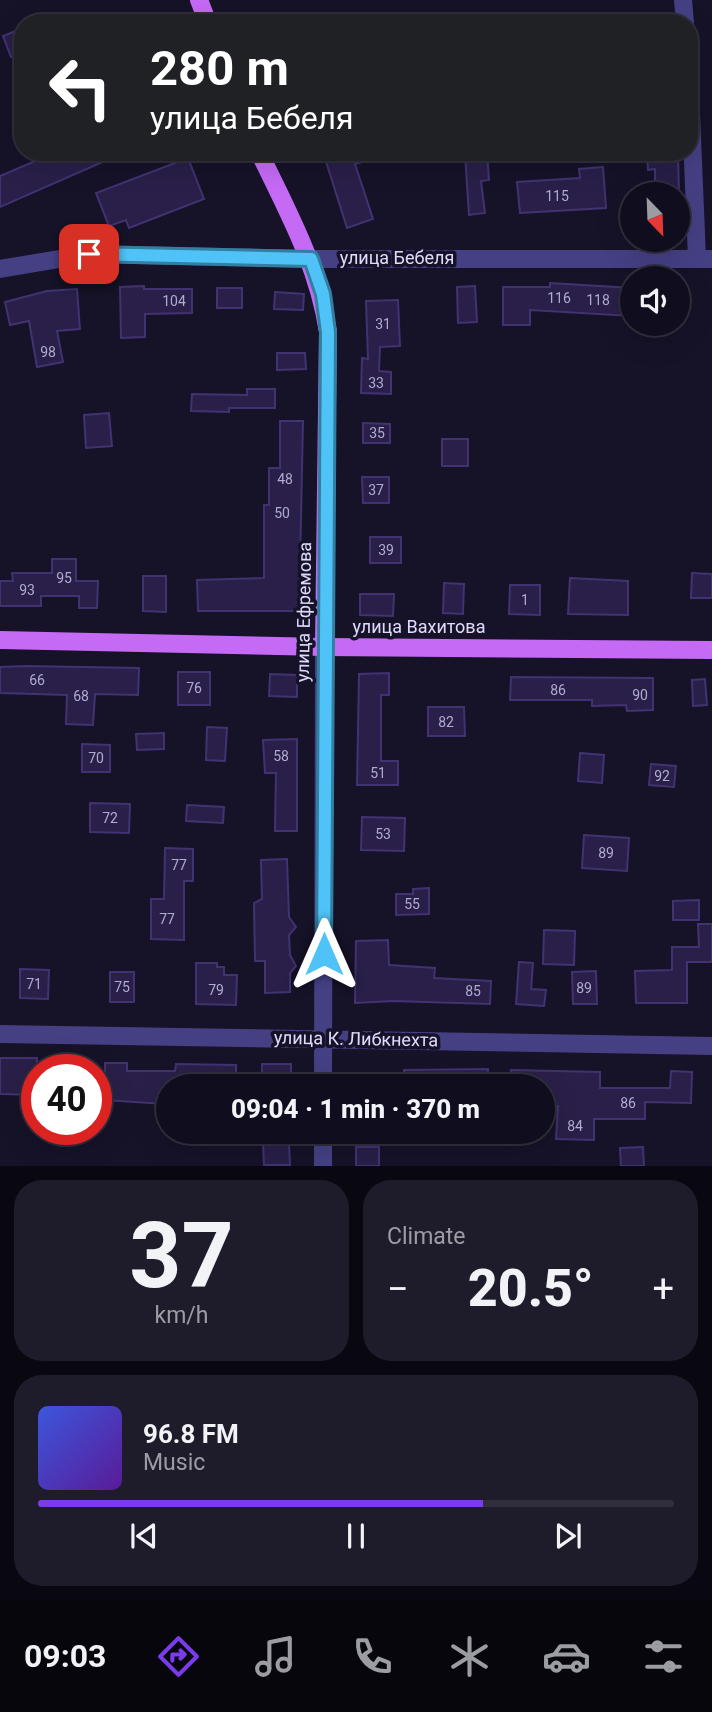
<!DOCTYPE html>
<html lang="en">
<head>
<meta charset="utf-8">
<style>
	:root { --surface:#100e1e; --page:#1e1c2b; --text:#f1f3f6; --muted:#9c9ca4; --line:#302e3c; --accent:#7c3aed }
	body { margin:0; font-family:Roboto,sans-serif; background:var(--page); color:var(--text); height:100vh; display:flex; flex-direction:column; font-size:26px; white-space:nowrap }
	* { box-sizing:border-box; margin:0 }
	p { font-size:23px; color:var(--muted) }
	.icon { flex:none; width:38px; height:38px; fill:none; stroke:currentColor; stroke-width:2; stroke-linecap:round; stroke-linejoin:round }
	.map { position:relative; height:1166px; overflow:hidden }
	.drawer { display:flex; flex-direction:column; gap:14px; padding:14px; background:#090810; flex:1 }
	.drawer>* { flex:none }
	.banner { position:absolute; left:14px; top:14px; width:684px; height:147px; border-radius:28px; box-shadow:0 7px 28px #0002,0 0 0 2px var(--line); background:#202124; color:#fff; overflow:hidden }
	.needle { width:46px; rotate:157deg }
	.tools { position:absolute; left:620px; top:182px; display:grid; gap:14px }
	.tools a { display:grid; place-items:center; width:70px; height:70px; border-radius:50%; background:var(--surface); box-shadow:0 7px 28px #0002,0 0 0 2px var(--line); font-size:35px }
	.speed { position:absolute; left:21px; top:1054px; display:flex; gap:14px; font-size:35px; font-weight:700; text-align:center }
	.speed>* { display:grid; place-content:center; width:91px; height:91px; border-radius:50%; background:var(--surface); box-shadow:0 7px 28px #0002,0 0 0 2px var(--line); line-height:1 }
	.speed .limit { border:10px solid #d22; background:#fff; color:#111 }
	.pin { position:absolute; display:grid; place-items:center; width:60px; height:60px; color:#fff; margin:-30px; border-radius:14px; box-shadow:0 4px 10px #0006 }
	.me { position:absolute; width:77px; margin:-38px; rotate:0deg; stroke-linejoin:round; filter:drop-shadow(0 0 5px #0008) }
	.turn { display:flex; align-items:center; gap:24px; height:147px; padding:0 21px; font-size:32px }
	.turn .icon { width:91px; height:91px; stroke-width:2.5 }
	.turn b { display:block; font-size:49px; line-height:60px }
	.big { font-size:52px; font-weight:800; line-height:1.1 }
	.drawer .widget { flex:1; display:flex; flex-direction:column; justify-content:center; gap:10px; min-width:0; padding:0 24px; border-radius:28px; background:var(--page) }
	.drawer .dial { align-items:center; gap:0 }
	.dial b { font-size:91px; line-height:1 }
	.song { display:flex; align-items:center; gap:21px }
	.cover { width:84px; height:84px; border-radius:10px; background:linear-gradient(135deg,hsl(230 70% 55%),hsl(270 70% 35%)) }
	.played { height:7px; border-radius:4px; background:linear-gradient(90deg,var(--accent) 70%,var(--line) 70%) }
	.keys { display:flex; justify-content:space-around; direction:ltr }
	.heat { display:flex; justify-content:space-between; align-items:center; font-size:38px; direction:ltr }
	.drawer .tiles { flex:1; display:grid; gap:14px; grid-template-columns:1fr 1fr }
	.widget:last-child { grid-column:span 2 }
	.trip { position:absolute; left:156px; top:1074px; width:399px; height:70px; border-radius:35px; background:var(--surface); box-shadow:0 7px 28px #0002,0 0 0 2px var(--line); font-weight:800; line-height:70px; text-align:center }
	.tab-bar { display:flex; height:112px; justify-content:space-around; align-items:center; background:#06060c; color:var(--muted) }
	.tab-bar .icon { width:49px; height:49px }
	.tab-bar .current { color:var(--accent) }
	.tab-bar b { font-size:32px; color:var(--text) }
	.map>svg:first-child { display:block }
	.building { fill:#291f48; stroke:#413372; stroke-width:2 }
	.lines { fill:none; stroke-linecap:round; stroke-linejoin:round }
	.minor { stroke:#454084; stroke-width:18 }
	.major { stroke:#c56af5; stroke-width:18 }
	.route-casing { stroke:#337fa1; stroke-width:18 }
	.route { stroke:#4fc3f7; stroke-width:12 }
	.labels { text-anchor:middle; stroke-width:7; stroke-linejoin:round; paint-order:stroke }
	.number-label { font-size:14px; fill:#b2acd0 }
	.street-label { font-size:18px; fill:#e0dbfd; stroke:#161228 }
</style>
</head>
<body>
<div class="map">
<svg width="712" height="1166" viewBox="0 0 712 1166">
	<rect width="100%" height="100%" fill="#161228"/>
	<g class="building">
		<path d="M23 28V52L11 57 3 36Z"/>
		<path d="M56 152 123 153 0 207V176Z"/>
		<path d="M323 152H381L382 156 355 164 373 219 347 228Z"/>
		<path d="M487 152 489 180 481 181 485 213 469 215 465 154Z"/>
		<path d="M647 152H678L679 194H655V169L648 170Z"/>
		<path d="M188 158 204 199 129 228 126 220 109 226 96 193Z"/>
		<path d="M603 167 606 208 520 213 517 182 580 178 579 169Z"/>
		<path d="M550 283 632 288V316L530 310V325H503V287H550Z"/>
		<path d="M144 286V289H192V313L145 314V337L121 338 120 287Z"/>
		<path d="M475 286 477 322 458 323 457 287Z"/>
		<rect x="217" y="288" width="25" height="20"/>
		<path d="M77 289 80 329 57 331 63 362 37 367 29 321 10 325 5 302 47 291Z"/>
		<path d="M275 292 304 294 303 310 274 309Z"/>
		<path d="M398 300 400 346 380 347 379 371 391 372V394L361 393 362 358 368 359 366 301Z"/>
		<path d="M277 353H305L306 369 277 370Z"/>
		<path d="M247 389H275V408H229V412L191 411 192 394 247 395Z"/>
		<path d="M109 413 112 446 86 448 84 415Z"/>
		<path d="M280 421H303L299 611H198L197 580 264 578V505H269V468H280Z"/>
		<path d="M363 423 390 424V443H363Z"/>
		<rect x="442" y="439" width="26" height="27"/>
		<path d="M362 477H389V503H363Z"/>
		<rect x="370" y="537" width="31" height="26"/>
		<path d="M52 559H76V581H98L97 608H79V596H41V606H0V581H13L12 573H52Z"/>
		<path d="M692 573 712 574V598H691Z"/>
		<path d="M143 576H166V612L143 611Z"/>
		<path d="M570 578 628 581V615L568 614Z"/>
		<path d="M444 583 464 584 463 614 443 613Z"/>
		<path d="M510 585H540V615L509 614Z"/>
		<path d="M360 594H394L393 616 360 615Z"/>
		<path d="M26 666 139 668 138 695 95 694 93 725 66 724 67 695 0 693V667Z"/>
		<rect x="178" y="672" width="32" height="33"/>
		<path d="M389 673V695H381V761H398V785H357L359 674Z"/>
		<path d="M270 674 297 675V697L269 696Z"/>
		<path d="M511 677 653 678V710L627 711 626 705 592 706V700H510Z"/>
		<path d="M705 679 707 705 693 706 692 680Z"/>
		<path d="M428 707H464L465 736H428Z"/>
		<path d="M207 727 227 728 225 761 206 760Z"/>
		<path d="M164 733V749L137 750 136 734Z"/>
		<path d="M297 739V831H275L276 773H265L263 740Z"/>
		<path d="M82 744 110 745V772H82Z"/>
		<path d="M580 753 604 755 602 783 578 781Z"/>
		<path d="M651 764 676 766 674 787 649 785Z"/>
		<path d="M90 803 130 804 129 833 90 832Z"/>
		<path d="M187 805 224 807 223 823 186 821Z"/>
		<path d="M362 817 405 818 404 851 361 850Z"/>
		<path d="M584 835 629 838 627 871 582 868Z"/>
		<path d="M165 848 193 849V881H184V940L151 939V899H164Z"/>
		<path d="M287 859 289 917 296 927 289 935 290 955 296 966 290 973V992L265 993V961H255L254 903 262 899 261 860Z"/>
		<path d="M429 888V914L396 915V894H413V889Z"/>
		<path d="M699 900V920H673V901Z"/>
		<path d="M698 924H712V962H687V1003H636L635 971 672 970V947H699Z"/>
		<path d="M544 930 575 931 574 965 543 964Z"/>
		<path d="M388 940 389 965 435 968 434 978 491 981 490 1004 393 1001 355 1003 356 941Z"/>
		<path d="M519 962 533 963 531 989 546 990 544 1006 516 1004Z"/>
		<path d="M196 963H217V967H224V975H237L236 1005 196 1004Z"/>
		<path d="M20 969 49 970 48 999 20 998Z"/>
		<path d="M596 971 597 1004H573L572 972Z"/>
		<rect x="110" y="972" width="24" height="30"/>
		<path d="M0 1058H37V1095L0 1094Z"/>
		<path d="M105 1063H127V1071H175L176 1064 236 1065V1087H164V1104L105 1100Z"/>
		<rect x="262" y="1064" width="29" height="23"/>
		<path d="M488 1069 487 1087H363L364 1073 404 1075V1070Z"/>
		<path d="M511 1070 600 1072V1088H670L671 1071 692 1072 691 1103 645 1102V1119H594V1140L556 1139 558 1106H542V1087H510Z"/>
		<path d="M263 1144H289L290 1165H264Z"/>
		<rect x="356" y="1147" width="23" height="19"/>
		<path d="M643 1147 644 1166H621L620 1148Z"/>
	</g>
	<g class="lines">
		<g class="minor">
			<path d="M683 0 685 23"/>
			<path d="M690 89 697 258"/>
			<path d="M0 269 89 254 311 259H712"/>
			<path d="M0 1034 712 1046"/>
			<path d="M323 1087 324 647"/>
			<path d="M323 1166V1132"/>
		</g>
		<g class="major">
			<path d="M199 0 208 23"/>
			<path d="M259 152C288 212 318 266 328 332L324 647"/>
			<path d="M0 640 324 647 712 650"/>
		</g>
	</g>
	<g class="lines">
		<defs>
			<path id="route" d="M89 254 311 259 323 294 328 332 324 954"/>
		</defs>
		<use href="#route" class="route-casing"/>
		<use href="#route" class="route"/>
	</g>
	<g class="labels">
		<g class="number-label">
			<text x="557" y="201">115</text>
			<text x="559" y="303">116</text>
			<text x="598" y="305">118</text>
			<text x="174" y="306">104</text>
			<text x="383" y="329">31</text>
			<text x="48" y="357">98</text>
			<text x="376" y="388">33</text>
			<text x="377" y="438">35</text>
			<text x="285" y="484">48</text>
			<text x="376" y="495">37</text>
			<text x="282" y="518">50</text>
			<text x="386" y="555">39</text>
			<text x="64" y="583">95</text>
			<text x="27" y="595">93</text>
			<text x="525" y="605">1</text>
			<text x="37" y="685">66</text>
			<text x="194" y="693">76</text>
			<text x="558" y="695">86</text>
			<text x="640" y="700">90</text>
			<text x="81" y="701">68</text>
			<text x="446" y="727">82</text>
			<text x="281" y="761">58</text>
			<text x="96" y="763">70</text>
			<text x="378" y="778">51</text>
			<text x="662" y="781">92</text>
			<text x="110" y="823">72</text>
			<text x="383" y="839">53</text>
			<text x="606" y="858">89</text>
			<text x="179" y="870">77</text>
			<text x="412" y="909">55</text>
			<text x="167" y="924">77</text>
			<text x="34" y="989">71</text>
			<text x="122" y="992">75</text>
			<text x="584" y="993">89</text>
			<text x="216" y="995">79</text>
			<text x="473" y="996">85</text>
			<text x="628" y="1108">86</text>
			<text x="575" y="1131">84</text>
		</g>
		<g class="street-label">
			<text x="397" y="264">улица Бебеля</text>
			<text transform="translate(304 612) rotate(-89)" y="6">улица Ефремова</text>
			<text x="419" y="633">улица Вахитова</text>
			<text transform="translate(356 1039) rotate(1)" y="6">улица К. Либкнехта</text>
		</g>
	</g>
</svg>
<div class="tools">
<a><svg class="needle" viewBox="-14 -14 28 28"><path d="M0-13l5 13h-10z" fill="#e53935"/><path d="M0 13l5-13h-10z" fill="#9c9ca4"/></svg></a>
<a><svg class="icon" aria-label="sound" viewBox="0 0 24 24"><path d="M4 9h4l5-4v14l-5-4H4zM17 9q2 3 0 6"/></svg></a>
</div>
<div class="speed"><div class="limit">40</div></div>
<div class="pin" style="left:89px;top:254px;background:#d93025"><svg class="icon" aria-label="arrive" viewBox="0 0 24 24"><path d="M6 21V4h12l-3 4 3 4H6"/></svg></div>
<svg class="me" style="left:324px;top:954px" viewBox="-20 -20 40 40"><path d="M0-17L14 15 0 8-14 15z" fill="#4fc3f7" stroke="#fff" stroke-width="4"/></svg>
<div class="trip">09:04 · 1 min · 370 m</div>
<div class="banner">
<div class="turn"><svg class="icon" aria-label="left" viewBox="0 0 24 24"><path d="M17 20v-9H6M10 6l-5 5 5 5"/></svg><div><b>280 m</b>улица Бебеля</div></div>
</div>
</div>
<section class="drawer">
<div class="tiles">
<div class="widget dial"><b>37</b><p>km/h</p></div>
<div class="widget"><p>Climate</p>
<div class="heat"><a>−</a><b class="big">20.5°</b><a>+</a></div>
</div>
<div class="widget">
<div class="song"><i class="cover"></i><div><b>96.8 FM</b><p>Music</p></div></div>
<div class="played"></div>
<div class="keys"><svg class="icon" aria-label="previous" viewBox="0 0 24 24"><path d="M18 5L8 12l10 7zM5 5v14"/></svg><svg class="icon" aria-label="pause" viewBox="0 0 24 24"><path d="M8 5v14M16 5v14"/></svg><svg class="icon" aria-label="next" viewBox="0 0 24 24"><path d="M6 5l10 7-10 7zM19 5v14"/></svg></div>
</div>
</div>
</section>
<nav class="tab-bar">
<b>09:03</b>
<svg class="icon current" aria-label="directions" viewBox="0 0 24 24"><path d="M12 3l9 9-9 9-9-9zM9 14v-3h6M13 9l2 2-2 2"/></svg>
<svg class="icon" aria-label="music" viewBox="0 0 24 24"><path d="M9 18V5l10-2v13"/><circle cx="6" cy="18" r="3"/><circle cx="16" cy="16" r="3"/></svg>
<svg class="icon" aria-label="phone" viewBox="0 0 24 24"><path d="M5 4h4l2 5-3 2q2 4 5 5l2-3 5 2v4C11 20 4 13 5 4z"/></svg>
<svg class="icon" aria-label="climate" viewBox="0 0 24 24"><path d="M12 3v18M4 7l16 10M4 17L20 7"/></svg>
<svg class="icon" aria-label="car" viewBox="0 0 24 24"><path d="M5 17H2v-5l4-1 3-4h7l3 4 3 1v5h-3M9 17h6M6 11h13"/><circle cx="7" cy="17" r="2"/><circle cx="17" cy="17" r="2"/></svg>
<svg class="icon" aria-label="filters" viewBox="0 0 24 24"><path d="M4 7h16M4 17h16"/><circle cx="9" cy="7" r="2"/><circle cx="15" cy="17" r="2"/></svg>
</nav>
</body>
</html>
